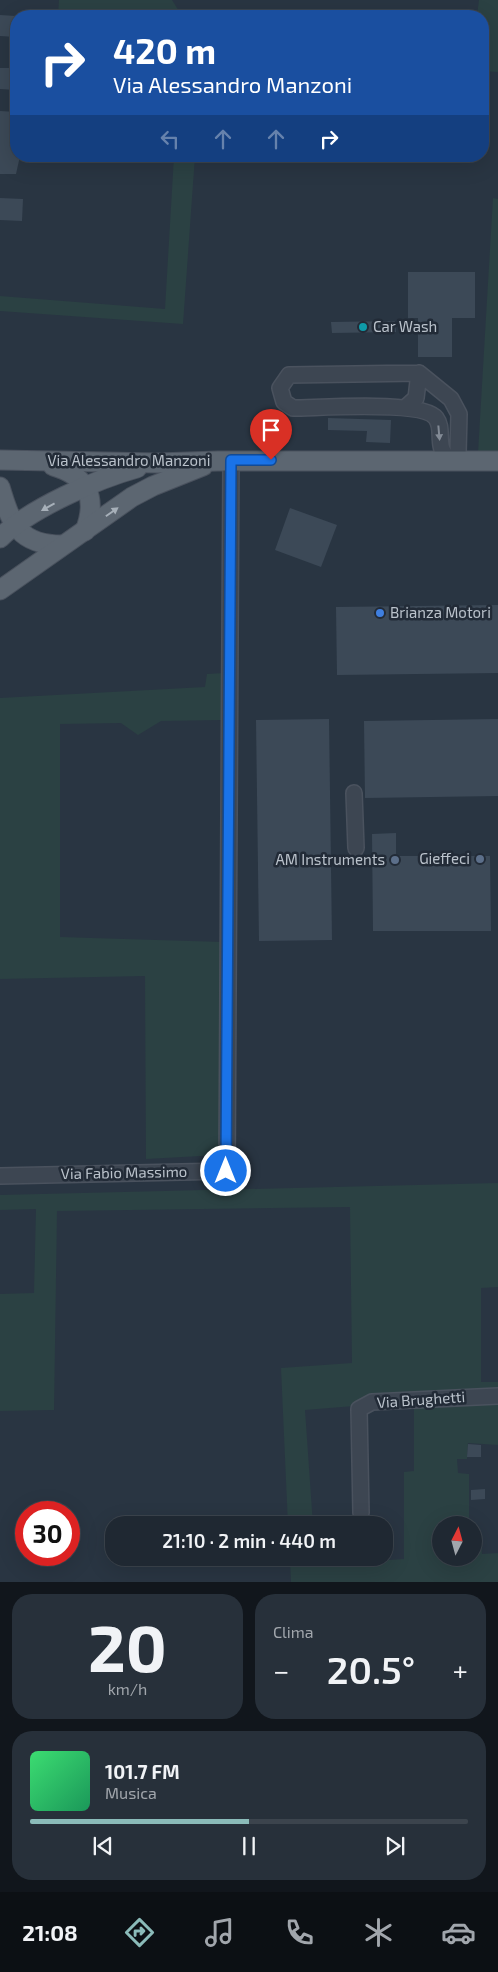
<!DOCTYPE html>
<html lang="it">
<head>
<meta charset="utf-8">
<style>
	:root { --surface:#1f2832; --page:#27303a; --text:#f1f3f6; --muted:#a1a6ac; --line:#3c444d; --accent:#8bbbb9 }
	body { margin:0; font-family:"Exo 2",sans-serif; background:var(--page); color:var(--text); height:100vh; display:flex; flex-direction:column; font-size:19px; white-space:nowrap }
	* { box-sizing:border-box; margin:0 }
	p { font-size:16px; color:var(--muted) }
	.icon { flex:none; width:28px; height:28px; fill:none; stroke:currentColor; stroke-width:2; stroke-linecap:round; stroke-linejoin:round }
	.map { position:relative; height:1582px; overflow:hidden }
	.drawer { display:flex; flex-direction:column; gap:12px; padding:12px; background:#11161c; flex:1 }
	.drawer>* { flex:none }
	.banner { position:absolute; left:10px; top:10px; width:479px; height:152px; border-radius:20px; box-shadow:0 5px 20px #0002,0 0 0 1px var(--line); background:#1a4fa0; color:#fff; overflow:hidden }
	.needle { width:32px; rotate:6deg }
	.controls { position:absolute; left:432px; top:1516px; display:grid; gap:10px }
	.controls a { display:grid; place-items:center; width:50px; height:50px; border-radius:50%; background:var(--surface); box-shadow:0 5px 20px #0002,0 0 0 1px var(--line); font-size:25px }
	.speed { position:absolute; left:15px; top:1501px; display:flex; gap:10px; font-size:25px; font-weight:700; text-align:center }
	.speed>* { display:grid; place-content:center; width:65px; height:65px; border-radius:50%; background:var(--surface); box-shadow:0 5px 20px #0002,0 0 0 1px var(--line); line-height:1 }
	.speed .limit { border:8px solid #d22; background:#fff; color:#111 }
	.pin { position:absolute; display:grid; place-items:center; width:42px; height:42px; color:#fff; margin:-51px -21px; border-radius:50% 50% 50% 0; rotate:-45deg; box-shadow:0 0 5px #0007 }
	.pin .icon { rotate:45deg }
	.me { position:absolute; width:55px; margin:-28px; rotate:0deg; stroke-linejoin:round; filter:drop-shadow(0 0 4px #0008) }
	.turn { display:flex; align-items:center; gap:18px; height:105px; padding:0 20px; font-size:22px }
	.turn .icon { width:65px; height:65px; stroke-width:2.5 }
	.turn b { display:block; font-size:35px; line-height:42px }
	.lanes { display:flex; align-items:center; height:48px; padding:0 20px; background:#0003; justify-content:center; gap:25px; direction:ltr }
	.lanes .off { opacity:.35 }
	.big { font-size:38px; font-weight:600; line-height:1.1 }
	.drawer .card { flex:1; display:flex; flex-direction:column; justify-content:center; gap:8px; min-width:0; padding:0 18px; border-radius:20px; background:var(--page) }
	.drawer .dial { align-items:center; gap:0 }
	.dial b { font-size:65px; line-height:1 }
	.song { display:flex; align-items:center; gap:15px }
	.cover { width:60px; height:60px; border-radius:8px; background:linear-gradient(135deg,hsl(140 70% 55%),hsl(150 70% 35%)) }
	.played { height:5px; border-radius:2px; background:linear-gradient(90deg,var(--accent) 50%,var(--line) 50%) }
	.keys { display:flex; justify-content:space-around; direction:ltr }
	.heat { display:flex; justify-content:space-between; align-items:center; font-size:28px; direction:ltr }
	.drawer .tiles { flex:1; display:grid; gap:12px; grid-template-columns:1fr 1fr }
	.card:last-child { grid-column:span 2 }
	.trip { position:absolute; left:105px; top:1516px; width:288px; height:50px; border-radius:20px; background:var(--surface); box-shadow:0 5px 20px #0002,0 0 0 1px var(--line); font-weight:600; line-height:50px; text-align:center }
	.menu { display:flex; height:80px; justify-content:space-around; align-items:center; background:#0c1014; color:var(--muted) }
	.menu .icon { width:35px; height:35px }
	.menu .current { color:var(--accent) }
	.menu b { font-size:22px; color:var(--text) }
	.map>svg:first-child { display:block }
	.green { fill:#2b4143 }
	.building { fill:#3c4957 }
	.lines { fill:none; stroke-linecap:round; stroke-linejoin:round }
	.minor-casing { stroke:#4a525e; stroke-width:18 }
	.major-casing { stroke:#4a525e; stroke-width:21 }
	.minor { stroke:#3d4652; stroke-width:15 }
	.major { stroke:#5c6671; stroke-width:19 }
	.oneway { fill:#828a95 }
	.oneway2 { fill:#a7b0b9 }
	.route-casing { stroke:#114b97; stroke-width:12 }
	.route { stroke:#1a73e8; stroke-width:9 }
	.culture-dot { fill:#0f9aa8; stroke:#222b37; stroke-width:2 }
	.shop-dot { fill:#3f7fe0; stroke:#222b37; stroke-width:2 }
	.service-dot { fill:#5c6f8a; stroke:#222b37; stroke-width:2 }
	.labels { text-anchor:middle; stroke-width:5; stroke-linejoin:round; paint-order:stroke }
	.poi-label { font-size:15px; fill:#bac2cb; stroke:#222b37; text-anchor:start }
	.street-label { font-size:15px; fill:#bac2cb; stroke:#222b37 }
</style>
</head>
<body>
<div class="map">
<svg width="498" height="1582" viewBox="0 0 498 1582">
	<rect width="100%" height="100%" fill="#293542"/>
	<g class="green">
		<path d="M59 0H172L182 16H58Z"/>
		<path d="M479 0H498V72L483 71 482 16H477Z"/>
		<path d="M174 156H195L183 324 0 311V296L165 309Z"/>
		<path d="M493 198 498 199V454L478 453Z"/>
		<path d="M225 673 222 720 161 721 138 735 121 723 60 724V937L222 942 219 1155 146 1159 145 976 0 979V698L205 687 207 674Z"/>
		<path d="M498 1183V1287L481 1288V1382H498V1390L354 1406 305 1410 313 1525H288L281 1368 352 1363 350 1207 57 1211 54 1410 0 1411V1294L34 1293 36 1209 0 1210V1195Z"/>
		<path d="M498 1401V1445L468 1443 467 1459H457L458 1473 469 1474V1525H441V1558H474V1542H481L482 1554 498 1553V1582H291L290 1558H315L316 1565 404 1559V1472L414 1471V1405Z"/>
	</g>
	<g class="building">
		<path d="M0 15 16 16V37L0 36Z"/>
		<path d="M0 68H16V90L0 89Z"/>
		<path d="M0 111 16 112V156H20L16 174H0Z"/>
		<path d="M0 198 23 199 22 221 0 220Z"/>
		<path d="M408 272H475V318H452V357H418V318H408Z"/>
		<path d="M395 321 396 332 332 333 331 322Z"/>
		<path d="M328 418 391 420 390 443 366 442 367 431 328 430Z"/>
		<path d="M290 508 337 525 321 567 275 550Z"/>
		<path d="M498 605V673L337 675 336 607Z"/>
		<path d="M329 719 332 940 259 941 256 720Z"/>
		<path d="M498 719V796L365 798 364 721Z"/>
		<path d="M396 833V856H490L491 931H373L372 834Z"/>
		<path d="M468 1444 481 1445V1457H467Z"/>
		<path d="M485 1489V1499L471 1500V1490Z"/>
	</g>
	<g class="lines">
		<defs>
			<g id="minor">
				<path d="M406 407 416 398 419 373 289 375 280 388 284 402 293 408C319 408 423 400 436 418 445 430 434 445 449 461L458 453 459 414 451 399 419 373"/>
				<path d="M354 793 356 848"/>
				<path d="M0 1176 227 1171 231 460"/>
				<path d="M361 1513 359 1409 372 1402 498 1396"/>
			</g>
			<g id="major">
				<path d="M0 460 158 463 218 461H498"/>
				<path d="M53 466C87 476 98 497 85 531"/>
				<path d="M0 487C11 524 19 545 62 545"/>
				<path d="M0 538C29 509 97 479 137 468"/>
				<path d="M0 590 132 497 153 486 203 466"/>
			</g>
		</defs>
		<use href="#minor" class="minor-casing"/>
		<use href="#major" class="major-casing"/>
		<use href="#minor" class="minor"/>
		<use href="#major" class="major"/>
	</g>
	<defs><path id="oneway-solid" d="M-6-.8H1V-3.2L6.5 0L1 3.2V.8H-6Z" transform="scale(1.25)"/></defs>
	<use class="oneway" href="#oneway-solid" transform="translate(439 433) rotate(85)"/>
	<g class="oneway2">
		<use href="#oneway-solid" transform="translate(48 507) rotate(151)"/>
		<use href="#oneway-solid" transform="translate(112 512) rotate(-35)"/>
	</g>
	<g class="lines">
		<defs>
			<path id="route" d="M226 1171 231 460H271"/>
		</defs>
		<use href="#route" class="route-casing"/>
		<use href="#route" class="route"/>
	</g>
	<circle class="culture-dot" cx="363" cy="327" r="5"/>
	<circle class="shop-dot" cx="380" cy="613" r="5"/>
	<g class="service-dot">
		<circle cx="480" cy="859" r="5"/>
		<circle cx="395" cy="860" r="5"/>
	</g>
	<g class="labels">
		<g class="poi-label">
			<text x="373" y="332">Car Wash</text>
			<text x="390" y="618">Brianza Motori</text>
			<text x="470" y="864" text-anchor="end">Gieffeci</text>
			<text x="385" y="865" text-anchor="end">AM Instruments</text>
		</g>
		<g class="street-label">
			<text x="129" y="466">Via Alessandro Manzoni</text>
			<text transform="translate(124 1173) rotate(-1)" y="5">Via Fabio Massimo</text>
			<text transform="translate(421 1400) rotate(-4)" y="5">Via Brughetti</text>
		</g>
	</g>
</svg>
<div class="controls">
<a><svg class="needle" viewBox="-14 -14 28 28"><path d="M0-13l5 13h-10z" fill="#e53935"/><path d="M0 13l5-13h-10z" fill="#a1a6ac"/></svg></a>
</div>
<div class="speed"><div class="limit">30</div></div>
<div class="pin" style="left:271px;top:460px;background:#d93025"><svg class="icon" aria-label="arrive" viewBox="0 0 24 24"><path d="M6 21V4h12l-3 4 3 4H6"/></svg></div>
<svg class="me" style="left:226px;top:1171px" viewBox="-20 -20 40 40"><circle r="17" fill="#1a73e8" stroke="#fff" stroke-width="3"/><path d="M0-11L8 9 0 5-8 9z" fill="#fff"/></svg>
<div class="trip">21:10 · 2 min · 440 m</div>
<div class="banner">
<div class="turn"><svg class="icon" aria-label="right" viewBox="0 0 24 24"><path d="M7 20v-9h11M14 6l5 5-5 5"/></svg><div><b>420 m</b>Via Alessandro Manzoni</div></div>
<div class="lanes"><svg class="icon off" aria-label="left" viewBox="0 0 24 24"><path d="M17 20v-9H6M10 6l-5 5 5 5"/></svg><svg class="icon off" aria-label="ahead" viewBox="0 0 24 24"><path d="M12 20V5M6 11l6-6 6 6"/></svg><svg class="icon off" aria-label="ahead" viewBox="0 0 24 24"><path d="M12 20V5M6 11l6-6 6 6"/></svg><svg class="icon" aria-label="right" viewBox="0 0 24 24"><path d="M7 20v-9h11M14 6l5 5-5 5"/></svg></div>
</div>
</div>
<section class="drawer">
<div class="tiles">
<div class="card dial"><b>20</b><p>km/h</p></div>
<div class="card"><p>Clima</p>
<div class="heat"><a>−</a><b class="big">20.5°</b><a>+</a></div>
</div>
<div class="card">
<div class="song"><i class="cover"></i><div><b>101.7 FM</b><p>Musica</p></div></div>
<div class="played"></div>
<div class="keys"><svg class="icon" aria-label="previous" viewBox="0 0 24 24"><path d="M18 5L8 12l10 7zM5 5v14"/></svg><svg class="icon" aria-label="pause" viewBox="0 0 24 24"><path d="M8 5v14M16 5v14"/></svg><svg class="icon" aria-label="next" viewBox="0 0 24 24"><path d="M6 5l10 7-10 7zM19 5v14"/></svg></div>
</div>
</div>
</section>
<nav class="menu">
<b>21:08</b>
<svg class="icon current" aria-label="directions" viewBox="0 0 24 24"><path d="M12 3l9 9-9 9-9-9zM9 14v-3h6M13 9l2 2-2 2"/></svg>
<svg class="icon" aria-label="music" viewBox="0 0 24 24"><path d="M9 18V5l10-2v13"/><circle cx="6" cy="18" r="3"/><circle cx="16" cy="16" r="3"/></svg>
<svg class="icon" aria-label="phone" viewBox="0 0 24 24"><path d="M5 4h4l2 5-3 2q2 4 5 5l2-3 5 2v4C11 20 4 13 5 4z"/></svg>
<svg class="icon" aria-label="climate" viewBox="0 0 24 24"><path d="M12 3v18M4 7l16 10M4 17L20 7"/></svg>
<svg class="icon" aria-label="car" viewBox="0 0 24 24"><path d="M5 17H2v-5l4-1 3-4h7l3 4 3 1v5h-3M9 17h6M6 11h13"/><circle cx="7" cy="17" r="2"/><circle cx="17" cy="17" r="2"/></svg>
</nav>
</body>
</html>
